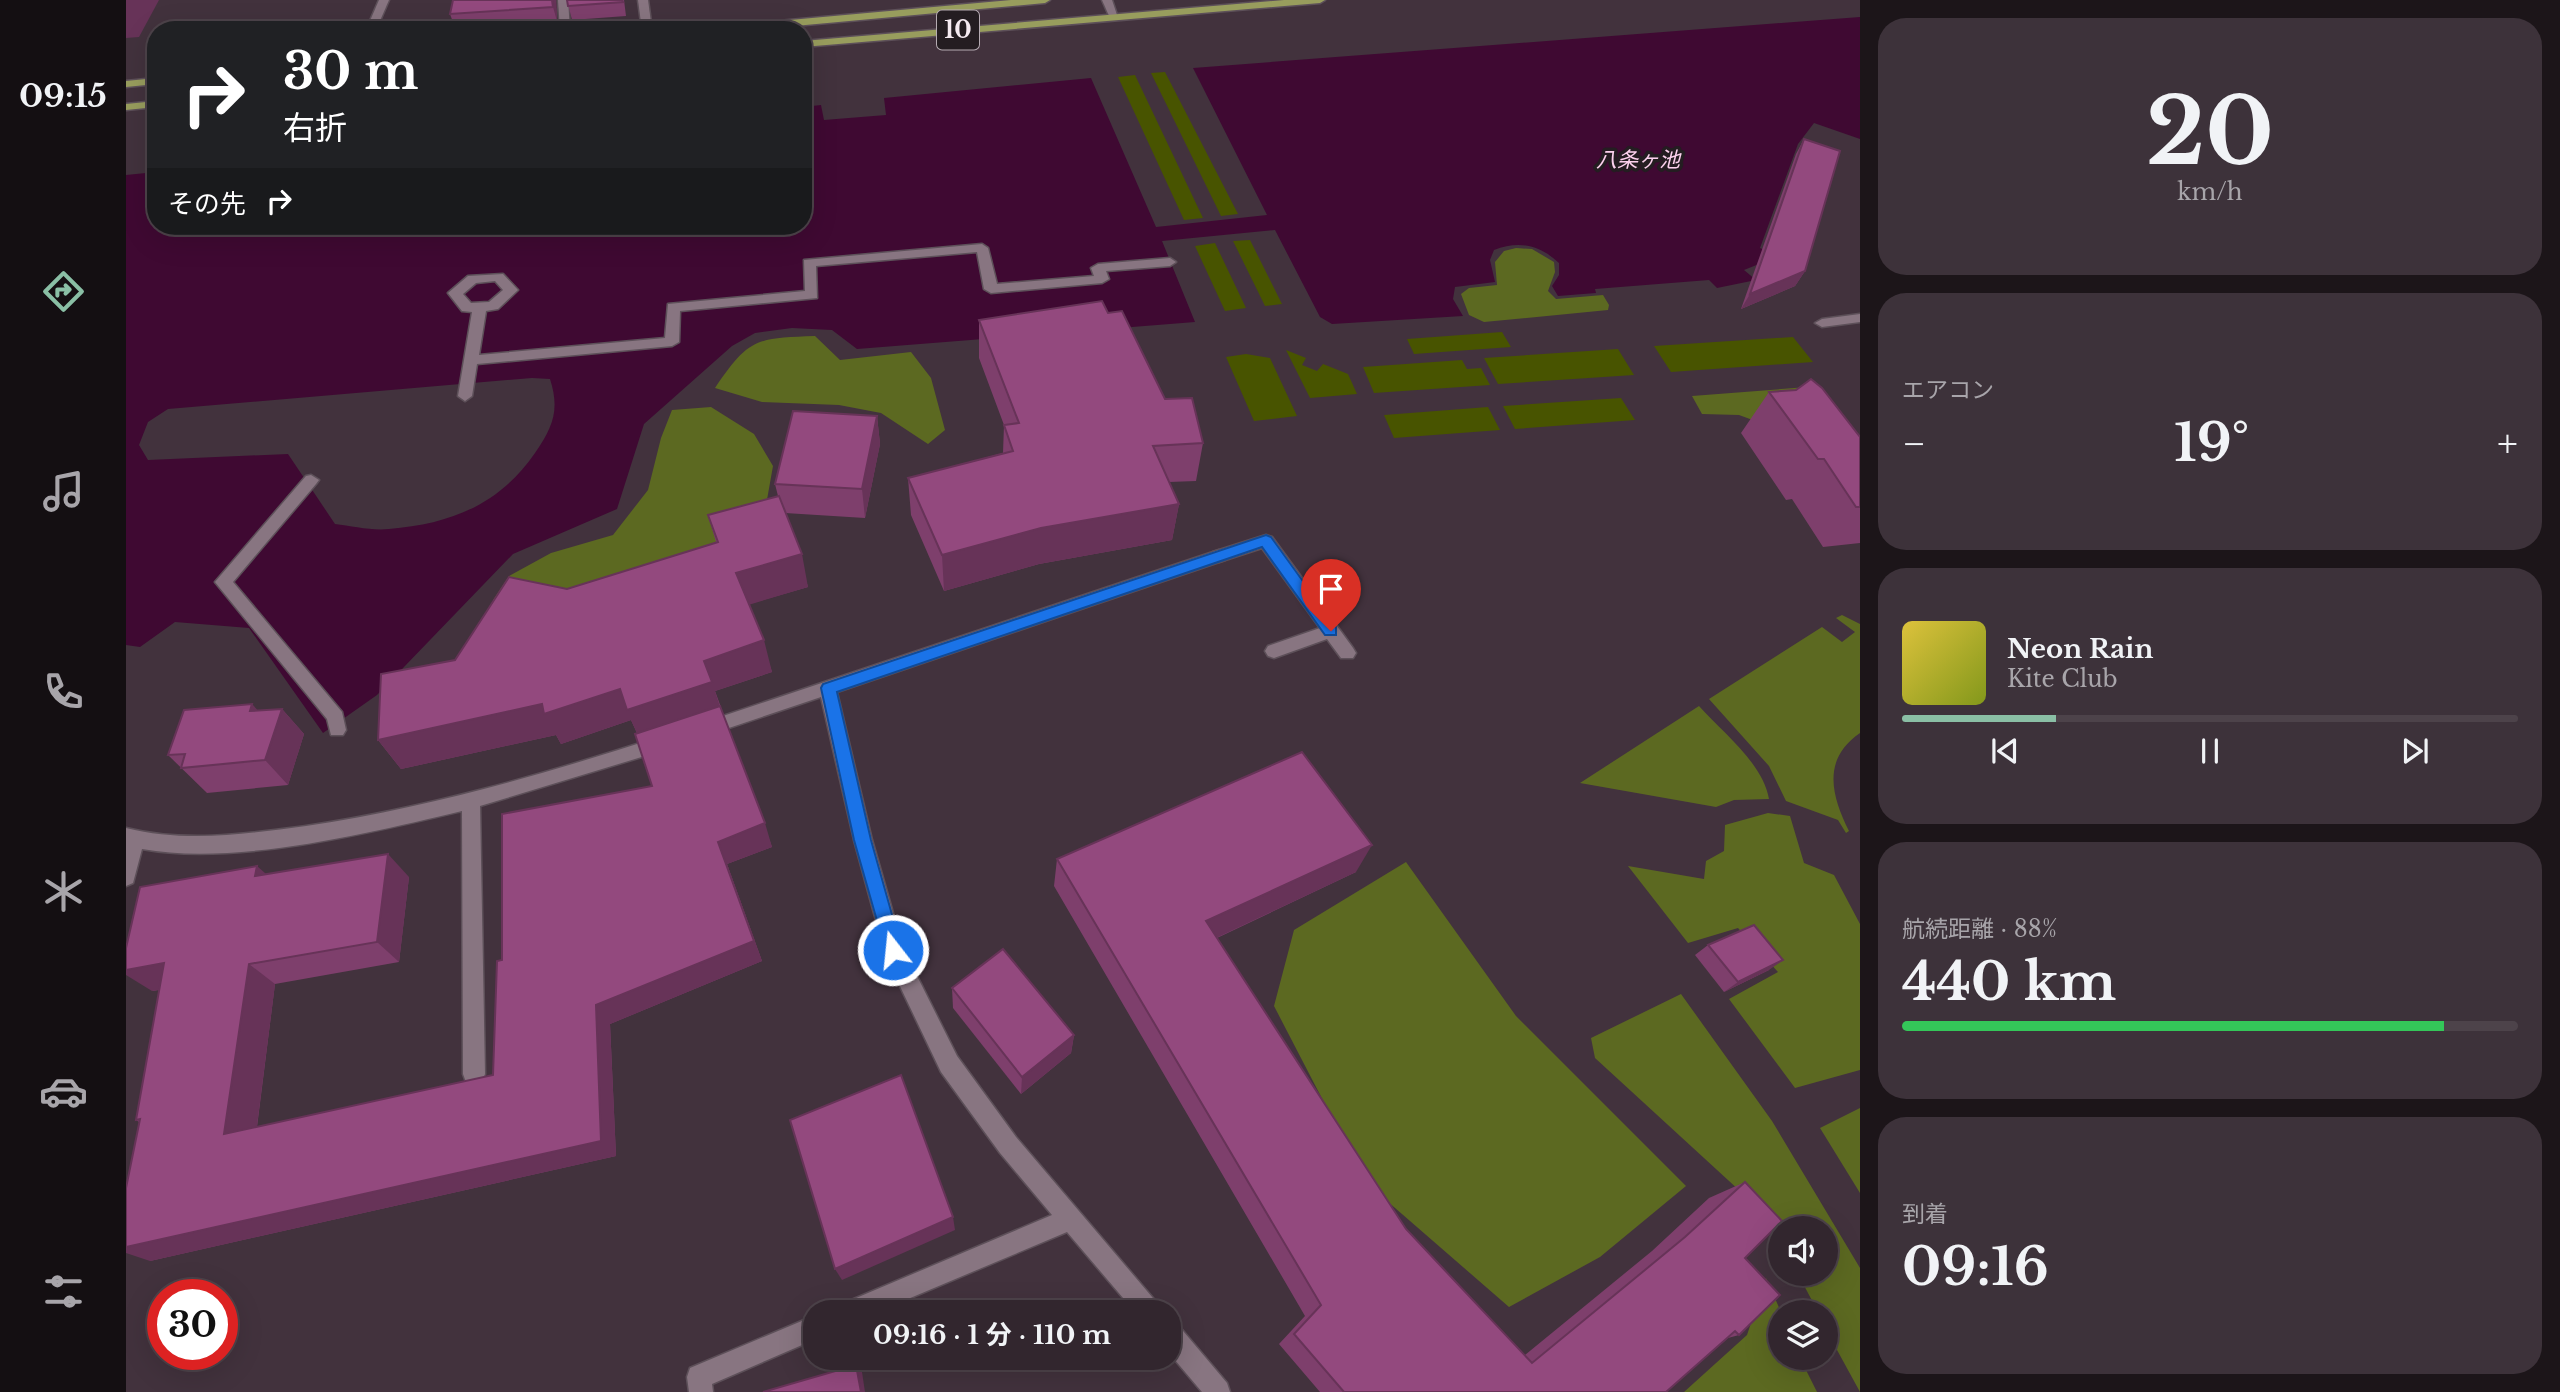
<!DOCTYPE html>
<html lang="ja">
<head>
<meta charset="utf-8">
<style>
	:root { --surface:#32262e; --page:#3d323a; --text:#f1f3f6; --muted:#a8a5aa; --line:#4d434a; --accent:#8abfa5 }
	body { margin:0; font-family:"Libre Baskerville","Noto Sans JP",serif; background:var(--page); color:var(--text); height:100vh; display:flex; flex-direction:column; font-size:26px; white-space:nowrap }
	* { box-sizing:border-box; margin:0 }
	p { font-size:23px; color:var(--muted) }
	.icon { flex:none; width:38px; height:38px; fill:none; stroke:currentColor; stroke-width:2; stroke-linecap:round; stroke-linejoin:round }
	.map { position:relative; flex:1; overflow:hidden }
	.panel { display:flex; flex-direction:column; gap:18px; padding:18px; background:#1c1519; width:700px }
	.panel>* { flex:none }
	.hud { position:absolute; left:21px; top:21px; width:665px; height:214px; border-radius:28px; box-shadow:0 7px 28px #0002,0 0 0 2px var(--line); background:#202124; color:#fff; overflow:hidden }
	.controls { position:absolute; left:1642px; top:1216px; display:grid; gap:14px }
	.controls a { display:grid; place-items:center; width:70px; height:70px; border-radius:50%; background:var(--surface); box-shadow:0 7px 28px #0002,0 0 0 2px var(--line); font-size:35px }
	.speed { position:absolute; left:21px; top:1279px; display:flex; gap:14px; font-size:35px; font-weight:700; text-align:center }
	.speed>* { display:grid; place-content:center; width:91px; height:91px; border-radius:50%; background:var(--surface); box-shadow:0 7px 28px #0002,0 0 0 2px var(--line); line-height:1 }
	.speed .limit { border:10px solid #d22; background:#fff; color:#111 }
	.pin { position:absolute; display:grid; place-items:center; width:60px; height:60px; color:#fff; margin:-72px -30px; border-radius:50% 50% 50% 0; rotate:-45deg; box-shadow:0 0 7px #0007 }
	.pin .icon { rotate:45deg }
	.me { position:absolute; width:77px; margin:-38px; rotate:344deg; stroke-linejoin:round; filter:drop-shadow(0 0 5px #0008) }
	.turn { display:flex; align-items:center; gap:24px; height:147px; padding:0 21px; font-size:32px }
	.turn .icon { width:91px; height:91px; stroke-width:2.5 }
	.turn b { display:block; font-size:49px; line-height:60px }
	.then { display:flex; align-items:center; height:66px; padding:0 21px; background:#0003; gap:14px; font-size:26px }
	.big { font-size:52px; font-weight:700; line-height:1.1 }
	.panel .card { flex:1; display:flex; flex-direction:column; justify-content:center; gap:10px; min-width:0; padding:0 24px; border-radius:28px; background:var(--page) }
	.panel .dial { align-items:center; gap:0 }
	.dial b { font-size:91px; line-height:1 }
	.song { display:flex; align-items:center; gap:21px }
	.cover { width:84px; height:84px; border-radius:10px; background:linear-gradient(135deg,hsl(50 70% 55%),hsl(70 70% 35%)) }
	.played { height:7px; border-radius:4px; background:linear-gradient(90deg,var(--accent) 25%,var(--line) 25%) }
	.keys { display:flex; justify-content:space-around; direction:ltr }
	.heat { display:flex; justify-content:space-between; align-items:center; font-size:38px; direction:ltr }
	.charge { height:10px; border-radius:5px; background:linear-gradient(90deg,#34c759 88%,var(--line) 0) }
	.trip { position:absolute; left:677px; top:1300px; width:378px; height:70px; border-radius:28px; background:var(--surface); box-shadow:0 7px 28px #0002,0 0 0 2px var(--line); font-weight:700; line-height:70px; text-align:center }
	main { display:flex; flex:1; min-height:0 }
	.tabs { display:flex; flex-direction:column; width:126px; justify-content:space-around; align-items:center; background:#140f12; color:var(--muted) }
	.tabs .icon { width:49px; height:49px }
	.tabs .active { color:var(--accent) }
	.tabs b { font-size:32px; color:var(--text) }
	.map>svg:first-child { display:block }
	.green { fill:#485400 }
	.forest { fill:#5c6921 }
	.water { fill:#3f0932; fill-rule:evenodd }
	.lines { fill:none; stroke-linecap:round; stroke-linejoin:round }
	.service-casing { stroke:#5d5059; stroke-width:3 }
	.pedestrian-casing { stroke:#5d5059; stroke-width:3 }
	.minor-casing { stroke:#5d5059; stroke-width:3 }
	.secondary-casing { stroke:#5d5059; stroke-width:3 }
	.primary-casing { stroke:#5d5059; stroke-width:3 }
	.service { fill:#887581; fill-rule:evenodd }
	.pedestrian { fill:#887581; fill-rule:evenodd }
	.minor { fill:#887581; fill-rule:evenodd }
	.secondary { fill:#887581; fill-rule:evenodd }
	.primary { fill:#989d5d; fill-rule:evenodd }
	.wall { fill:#7e3f6c }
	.shaded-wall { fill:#673358 }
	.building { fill:#93497e; stroke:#673358; stroke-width:2 }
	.route { fill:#1a73e8; stroke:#114b97; stroke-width:2 }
	.labels { text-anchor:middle; stroke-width:7; stroke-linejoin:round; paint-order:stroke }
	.far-water-label { font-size:21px; font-style:italic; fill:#fcd1ed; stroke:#241d21 }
	.shield { fill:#241d21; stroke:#b6acb3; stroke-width:2 }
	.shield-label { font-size:23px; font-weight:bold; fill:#f5eaf1 }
</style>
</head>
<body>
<main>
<nav class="tabs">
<b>09:15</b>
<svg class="icon active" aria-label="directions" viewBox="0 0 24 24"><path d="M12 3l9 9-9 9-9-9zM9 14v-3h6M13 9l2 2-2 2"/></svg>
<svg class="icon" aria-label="music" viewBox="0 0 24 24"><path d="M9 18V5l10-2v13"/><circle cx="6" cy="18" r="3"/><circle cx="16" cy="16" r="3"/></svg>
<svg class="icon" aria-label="phone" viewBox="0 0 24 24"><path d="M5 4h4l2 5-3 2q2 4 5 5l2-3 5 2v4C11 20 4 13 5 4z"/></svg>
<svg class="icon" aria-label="climate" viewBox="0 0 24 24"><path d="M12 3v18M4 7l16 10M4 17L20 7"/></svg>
<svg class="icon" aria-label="car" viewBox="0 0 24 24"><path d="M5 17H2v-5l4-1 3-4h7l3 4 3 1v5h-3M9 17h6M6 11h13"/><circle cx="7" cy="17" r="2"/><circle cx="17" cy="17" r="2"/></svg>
<svg class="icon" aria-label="filters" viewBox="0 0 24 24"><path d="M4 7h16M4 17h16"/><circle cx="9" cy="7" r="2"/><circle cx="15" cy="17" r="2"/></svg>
</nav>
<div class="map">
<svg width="1734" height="1392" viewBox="0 0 1734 1392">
	<rect width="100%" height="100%" fill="#42323d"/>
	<g class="green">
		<path d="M1039 72 1112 214 1095 216 1025 73Z"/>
		<path d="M1009 75 1077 218 1058 220 992 77Z"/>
		<path d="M1124 240 1156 304 1139 306 1107 241Z"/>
		<path d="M1089 243 1120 308 1099 311 1069 246Z"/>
		<path d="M1376 332 1385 347 1288 354 1281 339Z"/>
		<path d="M1667 337 1687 362 1545 372 1528 346Z"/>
		<path d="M1492 349 1508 375 1372 384 1358 358Z"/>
		<path d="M1160 350 1180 358 1176 365 1191 371 1197 364 1222 374 1231 394 1184 398Z"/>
		<path d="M1120 354 1144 358 1171 416 1128 421 1100 357Z"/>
		<path d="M1336 360 1341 369 1355 368 1364 385 1248 393 1237 367Z"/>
		<path d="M1495 398 1509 420 1389 429 1377 406Z"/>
		<path d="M1362 407 1374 430 1268 438 1258 415Z"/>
	</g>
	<g class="forest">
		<path d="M1390 248 1406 249 1428 262 1429 272 1422 291 1430 299 1477 295 1483 305 1482 310 1358 322 1343 315 1335 294 1343 288 1371 285 1369 262 1378 251Z"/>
		<path d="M689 336 714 360 785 352 805 378 819 430 802 444 755 413 713 405 636 402 589 388C623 338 630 338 689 336Z"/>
		<path d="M1694 386 1734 437V459L1613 415 1576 414 1566 396Z"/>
		<path d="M585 407 628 434 647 466 639 511 607 525 576 556 406 603 367 600 383 576 425 553 487 535 522 490 535 438 546 410Z"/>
		<path d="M1716 615 1734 624V733C1696 759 1705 795 1723 831L1720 833 1712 820 1660 801 1643 766 1583 699 1696 627 1716 642 1729 632 1710 618Z"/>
		<path d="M1573 706C1596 732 1637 763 1643 799L1608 800 1590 807 1454 783Z"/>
		<path d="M1642 813 1664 816 1678 863 1708 875 1734 924V1070L1669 1088 1603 999 1652 972 1612 928 1562 943 1502 866 1578 879 1580 861 1598 851 1599 825Z"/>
		<path d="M1280 862 1390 1016 1560 1186 1474 1257 1383 1307 1261 1201 1204 1114 1148 1006 1168 930Z"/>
		<path d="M1555 994 1646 1121 1734 1268V1392L1699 1328V1312H1692L1672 1274H1699V1228H1654V1240L1639 1214 1469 1058 1465 1038Z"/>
		<path d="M1734 1108V1193L1694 1128Z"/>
		<path d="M1640 1278 1655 1312 1654 1358H1674L1691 1392H1558L1621 1335Z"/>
	</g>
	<path class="water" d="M1734 17V139L1688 123 1672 144 1634 248 1653 256 1618 270 1630 280 1591 288 1583 280 1469 289 1470 293 1432 296 1426 286 1433 275V263C1414 245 1393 240 1368 250L1364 260 1369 282 1329 287 1327 299 1337 316 1206 324 1194 317 1149 230 1036 241 1069 322 731 349 706 330 666 328 629 333 606 346 518 424 491 509 387 554 251 695 197 733 123 628 49 622 14 647 0 645V175L30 172V226H677V107L695 105 698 120 760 115 758 98 965 78 1030 227 1141 215 1067 68ZM406 378 424 379C434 410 427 427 409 453 373 505 324 524 263 529 246 531 226 526 209 524L162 454 22 460 13 445 22 422 42 409Z"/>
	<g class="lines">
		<defs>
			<g id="service">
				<path d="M1734 314V322L1696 327 1689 323 1696 319Z"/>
				<path d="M1140 535 1146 537 1227 648 1230 653 1227 658H1215L1201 639 1148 658 1142 656 1139 651 1142 646 1194 628 1136 548 1093 562 1085 556 1087 552Z"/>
			</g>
			<g id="pedestrian">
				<path d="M856 244 862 248 871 284 968 276 965 268 972 264 1044 258 1050 262 1044 266 980 271 983 279 976 283 865 293 858 289 851 252 690 266 691 298 554 311 553 342 546 346 351 364 346 396 339 401 332 396 346 312 336 311 322 293 342 276 377 274 392 290 372 309 360 311 353 355 539 338 542 304 679 291 678 260ZM369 281 377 290 363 302 345 303 337 294 350 283Z"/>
				<path d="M185 475 193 480 190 484 107 582 216 712 220 730 217 735H205L201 719 89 582 180 476Z"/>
			</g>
			<g id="minor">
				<path d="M253 0H263L250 30H240Z"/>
				<path d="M432 0H442L444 30H434Z"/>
				<path d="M512 0H522L526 30H516Z"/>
				<path d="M1093 550 1101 556 1099 560 711 692 746 840 777 948 831 1056 890 1137 1032 1304 1036 1312H1009L941 1232 751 1312H712L716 1304 926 1215 874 1153 815 1072 760 957 728 840 695 697 579 736 573 734 570 729 573 724Z"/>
				<path d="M536 736 542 739 545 744 542 749 354 806 359 1074 356 1082 348 1085 340 1082 337 1074 336 811C244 833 109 866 16 849L7 883 0 886V828C60 843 120 834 180 826 301 808 419 774 536 736Z"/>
				<path d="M690 1315V1339L586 1384 587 1392H563L561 1377 564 1368Z"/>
				<path d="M1043 1322 1052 1325 1101 1383 1104 1392H1076L1043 1353Z"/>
			</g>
			<path id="secondary" d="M976 0H986L992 18H984Z"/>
			<g id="primary">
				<path d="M885 0H924L919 3 624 30H581L586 27Z"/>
				<path d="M1158 0H1199L1194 3 677 47V41Z"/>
				<path d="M30 78V84L0 87V81Z"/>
				<path d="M30 101V107L0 110V104Z"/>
			</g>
		</defs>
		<use href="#service" class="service-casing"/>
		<use href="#pedestrian" class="pedestrian-casing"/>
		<use href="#minor" class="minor-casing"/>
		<use href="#secondary" class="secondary-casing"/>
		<use href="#primary" class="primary-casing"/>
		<use href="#service" class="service"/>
		<use href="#pedestrian" class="pedestrian"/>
		<use href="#minor" class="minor"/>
		<use href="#secondary" class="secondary"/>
		<use href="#primary" class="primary"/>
	</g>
	<g class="wall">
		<path d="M430 0 431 21 329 28 324 14Z"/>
		<path d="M441 0H498L500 16 446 20Z"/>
		<path d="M1678 139 1679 271 1669 286 1615 309 1670 154Z"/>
		<path d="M982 313 1039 399 1077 443 1070 481 1043 482 1053 504 1046 540 913 564 818 591 785 515 782 478 877 453 878 425 853 358V320Z"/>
		<path d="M1643 392 1734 437V543L1697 547 1666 499 1660 500 1615 433Z"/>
		<path d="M751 416 754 444 739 518 659 513 682 587 623 604 646 672 589 691 646 847 601 864 636 961 484 1024 490 1156 24 1261 13 1122 10 1120 33 990 26 991 140 874 283 877 273 962 149 984 131 1127 367 1075 376 960 526 786 511 733 505 720 435 744 430 735 275 769 252 740 329 660 441 589 590 542 582 515 652 496 649 484Z"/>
		<path d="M156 709 178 734 162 785 81 793 42 755 132 711Z"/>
		<path d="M931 859 1230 872 1091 938 1280 1229 1399 1355 1526 1251 1583 1198 1619 1182V1258L1613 1335 1602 1338 1540 1392H1194L1153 1344 1179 1316 928 886Z"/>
		<path d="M1582 945 1643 970 1598 992 1569 955Z"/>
		<path d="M826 988 948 1035 945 1053 895 1094 827 1008Z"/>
	</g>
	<g class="shaded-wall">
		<path d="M0 0H33L13 37 0 38Z"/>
		<path d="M426 0H430L431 21 427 7Z"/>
		<path d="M1679 271 1669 286 1615 309 1624 294Z"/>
		<path d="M751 416 754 444 739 518 736 489Z"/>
		<path d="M1053 504 1046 540 913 564 818 591 816 555 915 528Z"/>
		<path d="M676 554 682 587 619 606 610 573Z"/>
		<path d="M638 640 646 672 589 691 596 713 514 740 505 720 435 744 430 735 275 769 252 740 416 704 494 689Z"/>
		<path d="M126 704 149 729 156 709 178 734 162 785 139 760 124 711Z"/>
		<path d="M639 823 646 847 601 864 636 961 484 1024 490 1156 24 1261 0 1253V1247L475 1141 470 1005 592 842Z"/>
		<path d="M1246 845 1230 872 1071 947 1080 921Z"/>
		<path d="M262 854 283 877 273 962 251 942Z"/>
		<path d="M131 866 156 888 129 876Z"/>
		<path d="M1657 960 1643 970 1598 992 1612 982Z"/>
		<path d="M38 963 68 983 26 991 0 975V970Z"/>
		<path d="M123 964 149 984 128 1149 98 1134Z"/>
		<path d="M948 1035 945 1053 895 1094 896 1077Z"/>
		<path d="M827 1217 829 1230 716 1280 709 1269Z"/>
		<path d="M730 1365 736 1372 739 1392H735Z"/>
	</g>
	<g class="building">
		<path d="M327 0H426L427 7 324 14Z"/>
		<path d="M441 0H496L497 2 442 6Z"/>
		<path d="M1678 139 1714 151 1679 271 1624 294Z"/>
		<path d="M976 301 982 313 996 311 1039 399 1066 398 1077 443 1027 446 1053 504 915 528 816 555 782 478 887 451 878 425 893 423 853 320Z"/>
		<path d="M1685 379 1696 388 1734 437V507H1730L1698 459H1692L1643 392 1670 390Z"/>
		<path d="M667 411 751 416 736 489 649 484Z"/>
		<path d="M653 496 676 554 610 573 638 640 578 661 586 682 501 710 494 689 418 714 416 704 252 740 255 674 329 660 383 577 441 589 592 542 582 515Z"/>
		<path d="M126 704 124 711 156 709 139 760 55 768 59 754 42 755 58 710Z"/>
		<path d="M594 706 639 823 592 842 628 941 470 1005 475 1141 0 1247V1188L14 1119 10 1120 38 963 0 970V948L14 887 131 866 129 876 262 854 251 942 123 964 98 1134 367 1075 371 961 376 960V814L526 786 509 734Z"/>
		<path d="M1176 752 1246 845 1080 921 1280 1229 1406 1363 1559 1237 1619 1182 1656 1221 1619 1258 1654 1295 1613 1335 1609 1331 1540 1392H1218L1168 1334 1195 1305 931 859Z"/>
		<path d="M1628 925 1657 960 1612 982 1582 945Z"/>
		<path d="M877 949 948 1035 896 1077 826 988Z"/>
		<path d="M775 1075 827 1217 709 1269 664 1120Z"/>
		<path d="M730 1365 735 1392H637Z"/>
	</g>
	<path class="route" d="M1140 535 1145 537 1210 627V635H1199L1136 547 711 692 745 840 776 950 774 956 767 959 761 956 728 840 695 688 697 684Z"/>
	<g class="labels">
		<g class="far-water-label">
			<text x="1512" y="167">八条ヶ池</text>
		</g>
		<rect class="shield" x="811" y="10.5" width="42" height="39" rx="5"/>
		<g class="shield-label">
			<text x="832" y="38">10</text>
		</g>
	</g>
</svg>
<div class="controls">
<a><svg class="icon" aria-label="sound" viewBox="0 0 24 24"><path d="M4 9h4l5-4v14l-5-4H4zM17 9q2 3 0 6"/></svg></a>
<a><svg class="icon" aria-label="layers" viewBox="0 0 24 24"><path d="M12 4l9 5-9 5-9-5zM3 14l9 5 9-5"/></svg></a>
</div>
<div class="speed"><div class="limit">30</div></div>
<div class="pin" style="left:1205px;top:631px;background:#d93025"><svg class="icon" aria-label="arrive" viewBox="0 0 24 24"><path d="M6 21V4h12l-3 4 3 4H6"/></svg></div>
<svg class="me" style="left:767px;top:950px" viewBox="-20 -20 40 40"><circle r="17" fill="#1a73e8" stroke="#fff" stroke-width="3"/><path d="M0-11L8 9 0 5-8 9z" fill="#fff"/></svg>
<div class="trip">09:16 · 1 分 · 110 m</div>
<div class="hud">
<div class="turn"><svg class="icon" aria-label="right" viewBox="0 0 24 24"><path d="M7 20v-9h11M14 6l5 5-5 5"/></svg><div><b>30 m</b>右折</div></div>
<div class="then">その先<svg class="icon" aria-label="right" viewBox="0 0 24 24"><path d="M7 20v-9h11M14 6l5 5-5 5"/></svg></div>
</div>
</div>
<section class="panel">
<div class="card dial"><b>20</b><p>km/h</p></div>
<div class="card"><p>エアコン</p>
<div class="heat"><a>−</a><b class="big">19°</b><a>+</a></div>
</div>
<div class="card">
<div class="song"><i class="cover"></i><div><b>Neon Rain</b><p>Kite Club</p></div></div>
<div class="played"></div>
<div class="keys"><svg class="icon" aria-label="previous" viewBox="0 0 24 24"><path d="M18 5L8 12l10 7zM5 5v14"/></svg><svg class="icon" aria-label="pause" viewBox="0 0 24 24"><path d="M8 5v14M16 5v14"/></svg><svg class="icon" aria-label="next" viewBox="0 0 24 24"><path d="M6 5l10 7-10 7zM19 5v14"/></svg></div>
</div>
<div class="card"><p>航続距離 · 88%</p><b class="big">440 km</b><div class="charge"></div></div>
<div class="card"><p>到着</p><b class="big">09:16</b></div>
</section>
</main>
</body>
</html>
